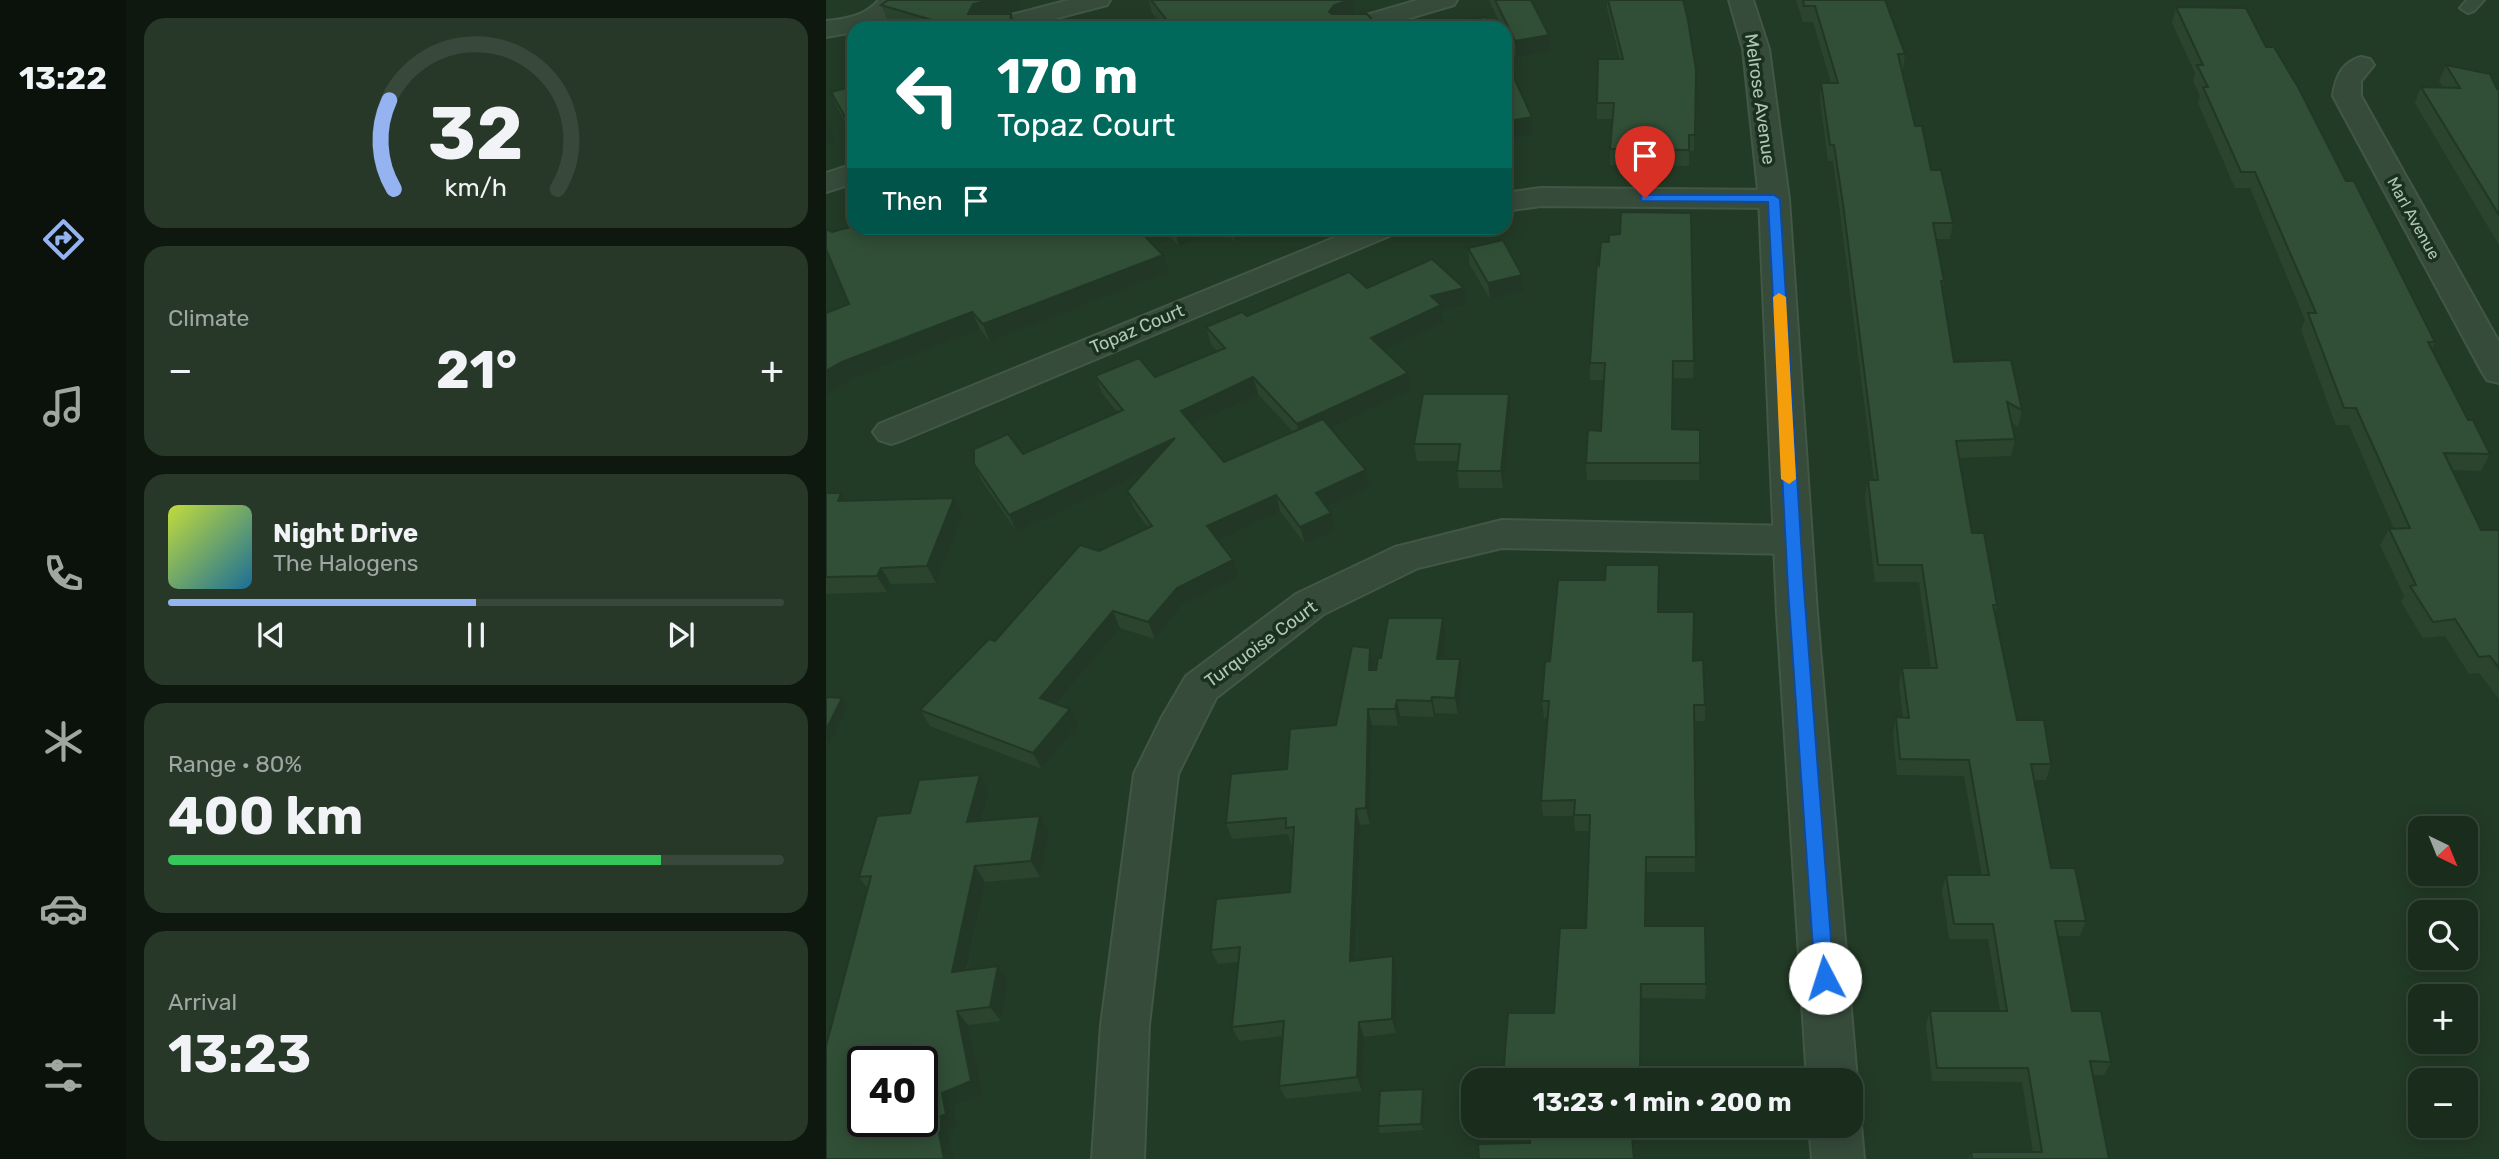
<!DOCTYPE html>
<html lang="en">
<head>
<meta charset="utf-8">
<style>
	:root { --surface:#1a2c1c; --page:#273829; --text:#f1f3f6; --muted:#9fa7a3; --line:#38483b; --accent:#95b2f1 }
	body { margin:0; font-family:Rubik,sans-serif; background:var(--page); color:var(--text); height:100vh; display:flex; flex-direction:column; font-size:26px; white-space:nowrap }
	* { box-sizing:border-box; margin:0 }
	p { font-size:23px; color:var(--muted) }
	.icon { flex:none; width:38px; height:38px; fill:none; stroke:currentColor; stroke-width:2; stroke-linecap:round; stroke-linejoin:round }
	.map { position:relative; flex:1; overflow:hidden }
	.sheet { display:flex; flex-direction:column; gap:18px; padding:18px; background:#0e180f; width:700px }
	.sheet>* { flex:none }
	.banner { position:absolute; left:21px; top:21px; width:665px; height:214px; border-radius:21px; box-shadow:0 4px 18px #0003,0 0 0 2px var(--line); background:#00695c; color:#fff; overflow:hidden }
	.needle { width:46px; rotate:137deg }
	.controls { position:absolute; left:1582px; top:816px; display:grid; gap:14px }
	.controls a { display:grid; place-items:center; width:70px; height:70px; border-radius:14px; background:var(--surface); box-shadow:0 4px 18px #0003,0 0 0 2px var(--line); font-size:35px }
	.speed { position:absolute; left:21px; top:1046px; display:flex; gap:14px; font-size:35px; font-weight:700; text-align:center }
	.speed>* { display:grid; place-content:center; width:91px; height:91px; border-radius:50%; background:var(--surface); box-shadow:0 4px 18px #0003,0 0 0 2px var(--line); line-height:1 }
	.speed .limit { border:4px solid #111; border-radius:10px; background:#fff; color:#111 }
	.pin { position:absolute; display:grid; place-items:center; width:60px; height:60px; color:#fff; margin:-72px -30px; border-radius:50% 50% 50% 0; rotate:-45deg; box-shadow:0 0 7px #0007 }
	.pin .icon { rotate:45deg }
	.me { position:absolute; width:77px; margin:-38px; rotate:355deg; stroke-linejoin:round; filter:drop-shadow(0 0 5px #0008) }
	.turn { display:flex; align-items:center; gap:24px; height:147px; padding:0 35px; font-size:32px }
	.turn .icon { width:91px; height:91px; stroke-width:2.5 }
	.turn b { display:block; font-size:49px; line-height:60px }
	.then { display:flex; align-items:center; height:66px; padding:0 35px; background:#0003; gap:14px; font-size:26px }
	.big { font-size:52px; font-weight:700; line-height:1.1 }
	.sheet .tile { flex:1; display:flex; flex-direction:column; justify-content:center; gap:10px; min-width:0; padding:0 24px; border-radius:21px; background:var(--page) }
	.sheet .dial { align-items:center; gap:0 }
	.dial svg { height:182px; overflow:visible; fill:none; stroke:var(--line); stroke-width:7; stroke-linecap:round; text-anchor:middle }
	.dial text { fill:var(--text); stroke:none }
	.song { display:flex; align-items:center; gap:21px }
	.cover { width:84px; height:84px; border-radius:10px; background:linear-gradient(135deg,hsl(70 70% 55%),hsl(200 70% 35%)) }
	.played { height:7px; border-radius:4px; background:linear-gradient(90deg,var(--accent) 50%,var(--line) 50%) }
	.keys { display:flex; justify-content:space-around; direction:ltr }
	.heat { display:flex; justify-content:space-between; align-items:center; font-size:38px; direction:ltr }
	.charge { height:10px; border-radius:5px; background:linear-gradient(90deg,#34c759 80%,var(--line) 0) }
	.trip { position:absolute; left:635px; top:1068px; width:402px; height:70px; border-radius:21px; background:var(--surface); box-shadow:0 4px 18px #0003,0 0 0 2px var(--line); font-weight:700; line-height:70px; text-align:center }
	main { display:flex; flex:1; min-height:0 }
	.tabs { display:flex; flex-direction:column; width:126px; justify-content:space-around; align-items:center; background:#0a120b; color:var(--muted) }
	.tabs .icon { width:49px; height:49px }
	.tabs .on { color:var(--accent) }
	.tabs b { font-size:32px; color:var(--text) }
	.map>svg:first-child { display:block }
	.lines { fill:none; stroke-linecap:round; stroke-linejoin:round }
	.service-casing { stroke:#425746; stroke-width:4 }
	.minor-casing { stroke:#425746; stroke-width:4 }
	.tertiary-casing { stroke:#425746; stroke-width:4 }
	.service { fill:#364b3a; fill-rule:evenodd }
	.minor { fill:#364b3a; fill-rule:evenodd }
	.tertiary { fill:#364b3a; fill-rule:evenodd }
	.wall { fill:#2a442e; fill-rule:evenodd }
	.shaded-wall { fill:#223726 }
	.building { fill:#314f36; stroke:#223726; stroke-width:2; fill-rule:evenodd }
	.route { fill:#1a73e8; stroke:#114b97; stroke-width:2 }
	.slow { fill:#f59e0b }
	.labels { text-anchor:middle; stroke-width:7; stroke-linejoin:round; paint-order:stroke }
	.far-street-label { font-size:16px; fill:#b1c7b6; stroke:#1b301f }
	.street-label { font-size:18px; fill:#b1c7b6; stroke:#1b301f }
</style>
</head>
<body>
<main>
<nav class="tabs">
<b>13:22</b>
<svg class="icon on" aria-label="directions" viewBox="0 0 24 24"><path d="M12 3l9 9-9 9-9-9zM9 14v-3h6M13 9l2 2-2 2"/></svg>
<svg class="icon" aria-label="music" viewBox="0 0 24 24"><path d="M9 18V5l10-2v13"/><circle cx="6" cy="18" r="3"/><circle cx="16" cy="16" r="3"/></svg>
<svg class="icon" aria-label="phone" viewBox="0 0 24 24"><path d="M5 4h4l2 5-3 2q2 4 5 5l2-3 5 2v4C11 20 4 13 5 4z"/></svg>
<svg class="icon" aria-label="climate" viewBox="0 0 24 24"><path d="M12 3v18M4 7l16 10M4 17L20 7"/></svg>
<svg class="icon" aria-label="car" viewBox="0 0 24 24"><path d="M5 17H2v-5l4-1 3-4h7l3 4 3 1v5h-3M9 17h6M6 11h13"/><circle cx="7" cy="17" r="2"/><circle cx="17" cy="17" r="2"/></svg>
<svg class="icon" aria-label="filters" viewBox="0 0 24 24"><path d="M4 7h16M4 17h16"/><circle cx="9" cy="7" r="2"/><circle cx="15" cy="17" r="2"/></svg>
</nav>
<section class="sheet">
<div class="tile dial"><svg viewBox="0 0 100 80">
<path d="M14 69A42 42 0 1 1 86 69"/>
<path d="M14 69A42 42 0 0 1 12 30" stroke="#95b2f1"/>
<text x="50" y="56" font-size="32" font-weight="700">32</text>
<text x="50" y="72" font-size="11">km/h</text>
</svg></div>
<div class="tile"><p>Climate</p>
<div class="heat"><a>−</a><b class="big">21°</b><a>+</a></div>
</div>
<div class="tile">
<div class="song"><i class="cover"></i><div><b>Night Drive</b><p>The Halogens</p></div></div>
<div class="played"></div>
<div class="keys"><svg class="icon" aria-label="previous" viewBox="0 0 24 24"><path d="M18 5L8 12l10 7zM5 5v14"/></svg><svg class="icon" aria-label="pause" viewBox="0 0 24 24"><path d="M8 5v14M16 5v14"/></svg><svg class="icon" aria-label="next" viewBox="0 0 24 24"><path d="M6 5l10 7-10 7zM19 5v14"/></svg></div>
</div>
<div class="tile"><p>Range · 80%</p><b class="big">400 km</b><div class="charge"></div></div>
<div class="tile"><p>Arrival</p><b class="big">13:23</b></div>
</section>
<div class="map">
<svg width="1673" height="1159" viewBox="0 0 1673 1159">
	<rect width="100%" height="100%" fill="#223b26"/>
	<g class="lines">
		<defs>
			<path id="service" d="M1641 0H1658L1648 11 1642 13 1634 8Z"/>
			<g id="minor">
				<path d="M53 0H78C65 20 52 28 28 28V32L0 37V21C21 19 39 16 53 0Z"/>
				<path d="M243 0H284L281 5 193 28H150L154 23Z"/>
				<path d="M592 0H631L628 5 550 28H509L513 23Z"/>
				<path d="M1535 57 1544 59 1548 65 1535 81V96L1673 342V383L1661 380 1656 372 1507 96C1509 78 1516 62 1535 57Z"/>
				<path d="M28 164V183L0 192V173Z"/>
				<path d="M715 188 948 190 958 193 963 199 958 205 948 208 715 206 679 211V193Z"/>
				<path d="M532 228H572L568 234 77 440 65 444 53 440 47 432 53 424Z"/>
				<path d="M676 520 967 526 980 530 986 540 980 550 967 554 676 548 592 568 498 614 390 698 352 774 323 1025 318 1159H266L275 1025 308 774 336 717 360 676 470 594 569 547Z"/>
			</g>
			<g id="tertiary">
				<path d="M903 0H927L943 49 963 199 991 613 1031 1080 1026 1093V1080H981L951 613 933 199 917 49Z"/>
				<path d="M1026 1106 1035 1125 1038 1159H986L983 1125H1026Z"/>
			</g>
		</defs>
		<use href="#service" class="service-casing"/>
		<use href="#minor" class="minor-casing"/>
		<use href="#tertiary" class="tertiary-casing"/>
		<use href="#service" class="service"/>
		<use href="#minor" class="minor"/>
		<use href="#tertiary" class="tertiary"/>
	</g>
	<g class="wall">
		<path d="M62 0H195L194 10 178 14 190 28H84L62 21 55 5Z"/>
		<path d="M323 0H526L528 14 554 28H338L326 13Z"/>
		<path d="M663 0H705L724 51 690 57 679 34V28H676Z"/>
		<path d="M781 0H857L870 70 868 151H863V166L784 165V149L786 119H771V103L794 59 781 8Z"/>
		<path d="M970 0H1059L1079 54 1077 70H1075L1089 126 1105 170 1127 223 1124 239H1110L1118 281 1116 292 1128 362 1196 410 1192 427 1186 423 1189 439 1185 456 1133 458 1146 533 1171 605 1169 614 1191 720 1225 764 1220 780H1208L1225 868 1260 921 1254 936H1232L1246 1011 1285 1062 1278 1075H1266L1283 1159H1142L1145 1152H1207L1196 1082 1106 1081 1100 1025 1104 1011H1174L1162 939H1123L1116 890 1120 875H1156L1138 776 1071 775 1067 734 1070 717 1077 718 1073 684 1076 668H1105L1093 582H1049L1039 497 1042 480H1048L1015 220 1007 161H1002L994 99 995 83H1005L987 22H977Z"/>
		<path d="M1350 7 1440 47 1520 181 1609 342 1606 349 1642 420 1664 454 1655 471 1627 470 1655 530H1673V699L1653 673 1643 674 1619 636 1597 638 1575 602 1578 596 1554 545 1563 529H1568L1523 425H1510L1475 330 1479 320 1424 188H1409L1372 103 1374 96 1367 81 1369 73 1346 23Z"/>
		<path d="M1620 65 1673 89V245L1589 103 1595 87 1617 88 1613 81Z"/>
		<path d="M28 86V137L12 109 5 92Z"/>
		<path d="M335 228H443L409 241 396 229 353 246Z"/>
		<path d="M6 232 248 235 342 272 164 342 154 329 25 379 23 304Z"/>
		<path d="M642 248 696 275 697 292 664 299 644 265Z"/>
		<path d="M773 265 868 361 867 378H847L846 429 874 430 873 480H761L760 463 775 431 778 380H764V363Z"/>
		<path d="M541 288 640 305 616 310 618 322 558 350 585 390 504 427 540 470 544 487 501 507 509 530 479 544 454 511 392 540 407 560 413 577 357 604 329 639 294 628 231 704 252 725 216 769 104 726 94 710 169 641 273 551 322 528 308 508 301 491 319 472 191 532 156 481 148 464 197 454 291 412 276 393 269 376 329 377 391 351 385 344 380 327 421 316ZM432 394 467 432 398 462 367 425Z"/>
		<path d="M685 411 677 488H633L631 471 632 461H591L588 444Z"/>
		<path d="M0 493 20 501 137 515 110 583 65 584 61 592 0 594Z"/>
		<path d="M832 612 867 661 879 705V721H868L869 872H820V926L880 984 879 999 815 998 814 1072 867 1080H677L682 1013H728L760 928 763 831H749L748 816H717L715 801 722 717 718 718 716 701 724 661Z"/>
		<path d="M617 618 620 635 616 659H634L637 675 632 714 609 713 608 717 574 716 572 726 546 725 544 824 534 825 530 960 567 956 571 971 570 1033 538 1037 536 1091 460 1099 453 1086 457 1036 413 1041 406 1027 412 962 392 964 385 950 464 892 467 844H465L462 834 406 839 400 823 510 725 547 664V670H550L555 658Z"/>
		<path d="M154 775 163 791 156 821 223 832 214 877 159 882 141 970 172 966 182 981 175 1021 142 1025 157 1095 128 1106 132 1127 122 1131 128 1159H0L42 889 33 877 84 813Z"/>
		<path d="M599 1096 598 1130 554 1133 552 1126Z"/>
		<path d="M705 1125H867V1134H806L704 1143Z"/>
	</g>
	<g class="shaded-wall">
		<path d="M164 0H195L194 10 153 20 142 14 147 4Z"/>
		<path d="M524 0H526L529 16 506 28 503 12 508 5Z"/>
		<path d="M185 14 190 28H184V27Z"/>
		<path d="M723 35 724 51 690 57 689 41Z"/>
		<path d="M706 117 707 134 679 139V122Z"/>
		<path d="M28 120V136L22 122Z"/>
		<path d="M0 121 10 141 0 144Z"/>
		<path d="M682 145 683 162 679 163V146Z"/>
		<path d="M351 228H395L396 229 353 246 348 229Z"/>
		<path d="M405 228H443L409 241Z"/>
		<path d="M337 255 342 272 164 342 157 324Z"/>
		<path d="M696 275 697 292 664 299 662 283Z"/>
		<path d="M638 288 640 305 616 310 618 322 548 355 545 338 605 296Z"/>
		<path d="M146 312 154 329 25 379 0 395V371L16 362Z"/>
		<path d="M582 373 585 390 475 441 471 424Z"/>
		<path d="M427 377 432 394 360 428 355 411Z"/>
		<path d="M683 394 685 411 677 488 675 471Z"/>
		<path d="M349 438 355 455 191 532 183 515Z"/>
		<path d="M540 470 544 487 494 510 490 493Z"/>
		<path d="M15 493 25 510 12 501Z"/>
		<path d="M450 495 454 511 386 543 381 526Z"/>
		<path d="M128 498 137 515 110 583 101 566Z"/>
		<path d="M505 513 509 530 479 544 474 527Z"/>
		<path d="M407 560 413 577 357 604 329 639 322 622 351 588Z"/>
		<path d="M55 568 65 584 61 592 51 576Z"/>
		<path d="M287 611 294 628 222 714 214 698Z"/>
		<path d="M617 618 620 635 614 675 611 659Z"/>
		<path d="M544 648 547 664V686L543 670Z"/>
		<path d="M634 659 637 675 632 714 629 698Z"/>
		<path d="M606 697 609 713 608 717 605 701Z"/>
		<path d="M16 698 22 706 3 744 0 739V730Z"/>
		<path d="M571 700 574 716 572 726 569 709Z"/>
		<path d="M244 709 252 725 216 769 207 753Z"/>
		<path d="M542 709 546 725 544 824 540 808Z"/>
		<path d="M154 775 163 791 151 838 141 822Z"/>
		<path d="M530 809 534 825 529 975 524 961Z"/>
		<path d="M214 816 223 832 214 877 205 861Z"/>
		<path d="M149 866 159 882 137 986 126 972Z"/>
		<path d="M567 956 571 971 570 1033 566 1019Z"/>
		<path d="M172 966 182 981 175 1021 164 1007Z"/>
		<path d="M131 1011 142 1025 157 1095 128 1106 132 1127 122 1131 128 1159H118L110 1118 116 1093Z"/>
		<path d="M533 1022 538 1037 536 1091 531 1077Z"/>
		<path d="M597 1089 599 1096 598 1130 595 1124Z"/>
	</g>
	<g class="building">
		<path d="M62 0H164L147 4 142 14H185L184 27 186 28H133L55 5Z"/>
		<path d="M325 0H524L508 5 503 12 506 14H541L554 28H347Z"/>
		<path d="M669 0H705L723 35 689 41Z"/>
		<path d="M782 0H857L862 20 870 70 869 135H863V150L784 149 788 103H771L772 59H797Z"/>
		<path d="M977 0H1059L1079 54H1072L1089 126H1096L1105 170H1115L1127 223H1107L1118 281H1115L1128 362 1185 360 1196 410 1181 402 1189 439 1130 441 1146 533H1158L1171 605H1167L1191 720H1218L1225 764H1205L1225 868H1249L1260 921H1229L1246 1011H1275L1285 1062 1264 1061 1283 1159H1146L1145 1152H1216L1202 1068H1111L1104 1011H1181L1167 924H1128L1120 875H1163L1143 760 1074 759 1070 717 1083 718 1076 668H1111L1096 565H1052L1042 480H1052L1017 204 1008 145H1004L995 83H1012L989 6H978Z"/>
		<path d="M1350 7 1420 8 1440 47H1448L1472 87 1520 181H1528L1609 342H1602L1642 420H1647L1664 454 1618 453 1655 530H1673V668L1664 656 1653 657 1629 619 1607 622 1584 586 1590 585 1563 529 1584 528 1530 408H1518L1482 313H1490L1429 172H1415L1377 87H1382L1371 65H1377Z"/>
		<path d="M660 17 665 28H609L637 20Z"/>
		<path d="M229 20 234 28H197Z"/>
		<path d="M679 58 706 117 679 122Z"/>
		<path d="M1620 65 1664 74 1671 89H1673V215L1595 87 1634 88Z"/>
		<path d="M28 86V120L22 122 5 92Z"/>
		<path d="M795 212 865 213 868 361H847L846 429 874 430V463H760L762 430 775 431 779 363H764L771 261 773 265 775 242H783V235L794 234Z"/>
		<path d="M28 226V228H242L248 235 268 228H311L337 255 157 324 146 312 16 362 0 371V313L23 304 0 249V229L6 232Z"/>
		<path d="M677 240 696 275 662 283 642 248Z"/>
		<path d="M606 259 638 288 605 296 615 305 545 338 582 373 471 424 427 377 355 411 398 462 497 419 540 470 490 493 505 513 474 527 450 495 381 526 407 560 351 588 322 622 287 611 214 698 244 709 207 753 94 710 163 639 169 641 254 545 273 551 326 526 301 491 349 438 183 515 148 464V449L182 434 197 454 297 410 269 376 313 358 329 377 399 348 380 327 416 312 421 316 523 272 541 288Z"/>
		<path d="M597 394H683L675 471H631L634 444H588Z"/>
		<path d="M0 493H15L12 501 128 498 101 566 55 568 51 576 0 577Z"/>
		<path d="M780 565H833L832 612H868L867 661 877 660 879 705H868L870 857H820L819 926H879L880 984H815L814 1072 867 1073V1080H708V1079L677 1078 682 1013H728L734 928H760L764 815H748L749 800 715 801 723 701H716L719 662 724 661 732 580H779Z"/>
		<path d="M562 618H617L611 659H634L629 698 606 697 605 701 571 700 569 709H542L540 808 530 809 524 961 567 956 566 1019 533 1022 531 1077 453 1086 458 1021 406 1027 414 947 385 950 390 899 464 892 468 827 460 828V818L400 823 405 774 461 769 464 729 510 725 526 646 544 648 543 670H550L552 658H555Z"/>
		<path d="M0 697 16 698 0 730Z"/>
		<path d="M154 775 141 822 214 816 205 861 149 866 126 972 172 966 164 1007 131 1011 145 1081 116 1093 120 1114 110 1118 118 1159H0V1046L45 876 33 877 51 816 84 813 93 780ZM37 1062H96V1122H37Z"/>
		<path d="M597 1089 595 1124 552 1126 554 1091Z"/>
		<path d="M705 1125H805L808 1159H653L652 1144 704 1143Z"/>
	</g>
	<path class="route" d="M819 195H948L954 199 978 589 1008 978 1006 984 999 987 992 984 989 978 962 589 942 202 815 201V196Z"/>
	<path class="slow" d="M953 293 960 297 970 479 963 484 955 479 947 297Z"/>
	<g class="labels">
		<g class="far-street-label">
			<text transform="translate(1588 218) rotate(61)" y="6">Marl Avenue</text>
		</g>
		<g class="street-label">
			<text transform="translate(934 99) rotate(82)" y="6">Melrose Avenue</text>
			<text transform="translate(311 329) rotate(-23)" y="6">Topaz Court</text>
			<text transform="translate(435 644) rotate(-36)" y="6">Turquoise Court</text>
		</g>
	</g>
</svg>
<div class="controls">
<a><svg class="needle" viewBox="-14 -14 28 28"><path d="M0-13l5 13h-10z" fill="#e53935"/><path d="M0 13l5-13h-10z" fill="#9fa7a3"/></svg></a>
<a><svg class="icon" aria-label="search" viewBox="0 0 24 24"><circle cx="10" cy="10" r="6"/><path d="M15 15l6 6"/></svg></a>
<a>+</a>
<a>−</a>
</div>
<div class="speed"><div class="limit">40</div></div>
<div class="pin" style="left:819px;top:198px;background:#d93025"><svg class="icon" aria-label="arrive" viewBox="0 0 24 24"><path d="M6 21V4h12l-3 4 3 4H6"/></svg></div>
<svg class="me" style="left:999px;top:978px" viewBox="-20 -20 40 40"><circle r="19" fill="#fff"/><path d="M0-13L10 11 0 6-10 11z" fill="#1a73e8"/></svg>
<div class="trip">13:23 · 1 min · 200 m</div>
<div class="banner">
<div class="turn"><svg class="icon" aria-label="left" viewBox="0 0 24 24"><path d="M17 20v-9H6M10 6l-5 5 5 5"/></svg><div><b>170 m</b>Topaz Court</div></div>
<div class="then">Then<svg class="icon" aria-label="arrive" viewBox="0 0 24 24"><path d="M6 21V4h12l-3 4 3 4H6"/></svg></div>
</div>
</div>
</main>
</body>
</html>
